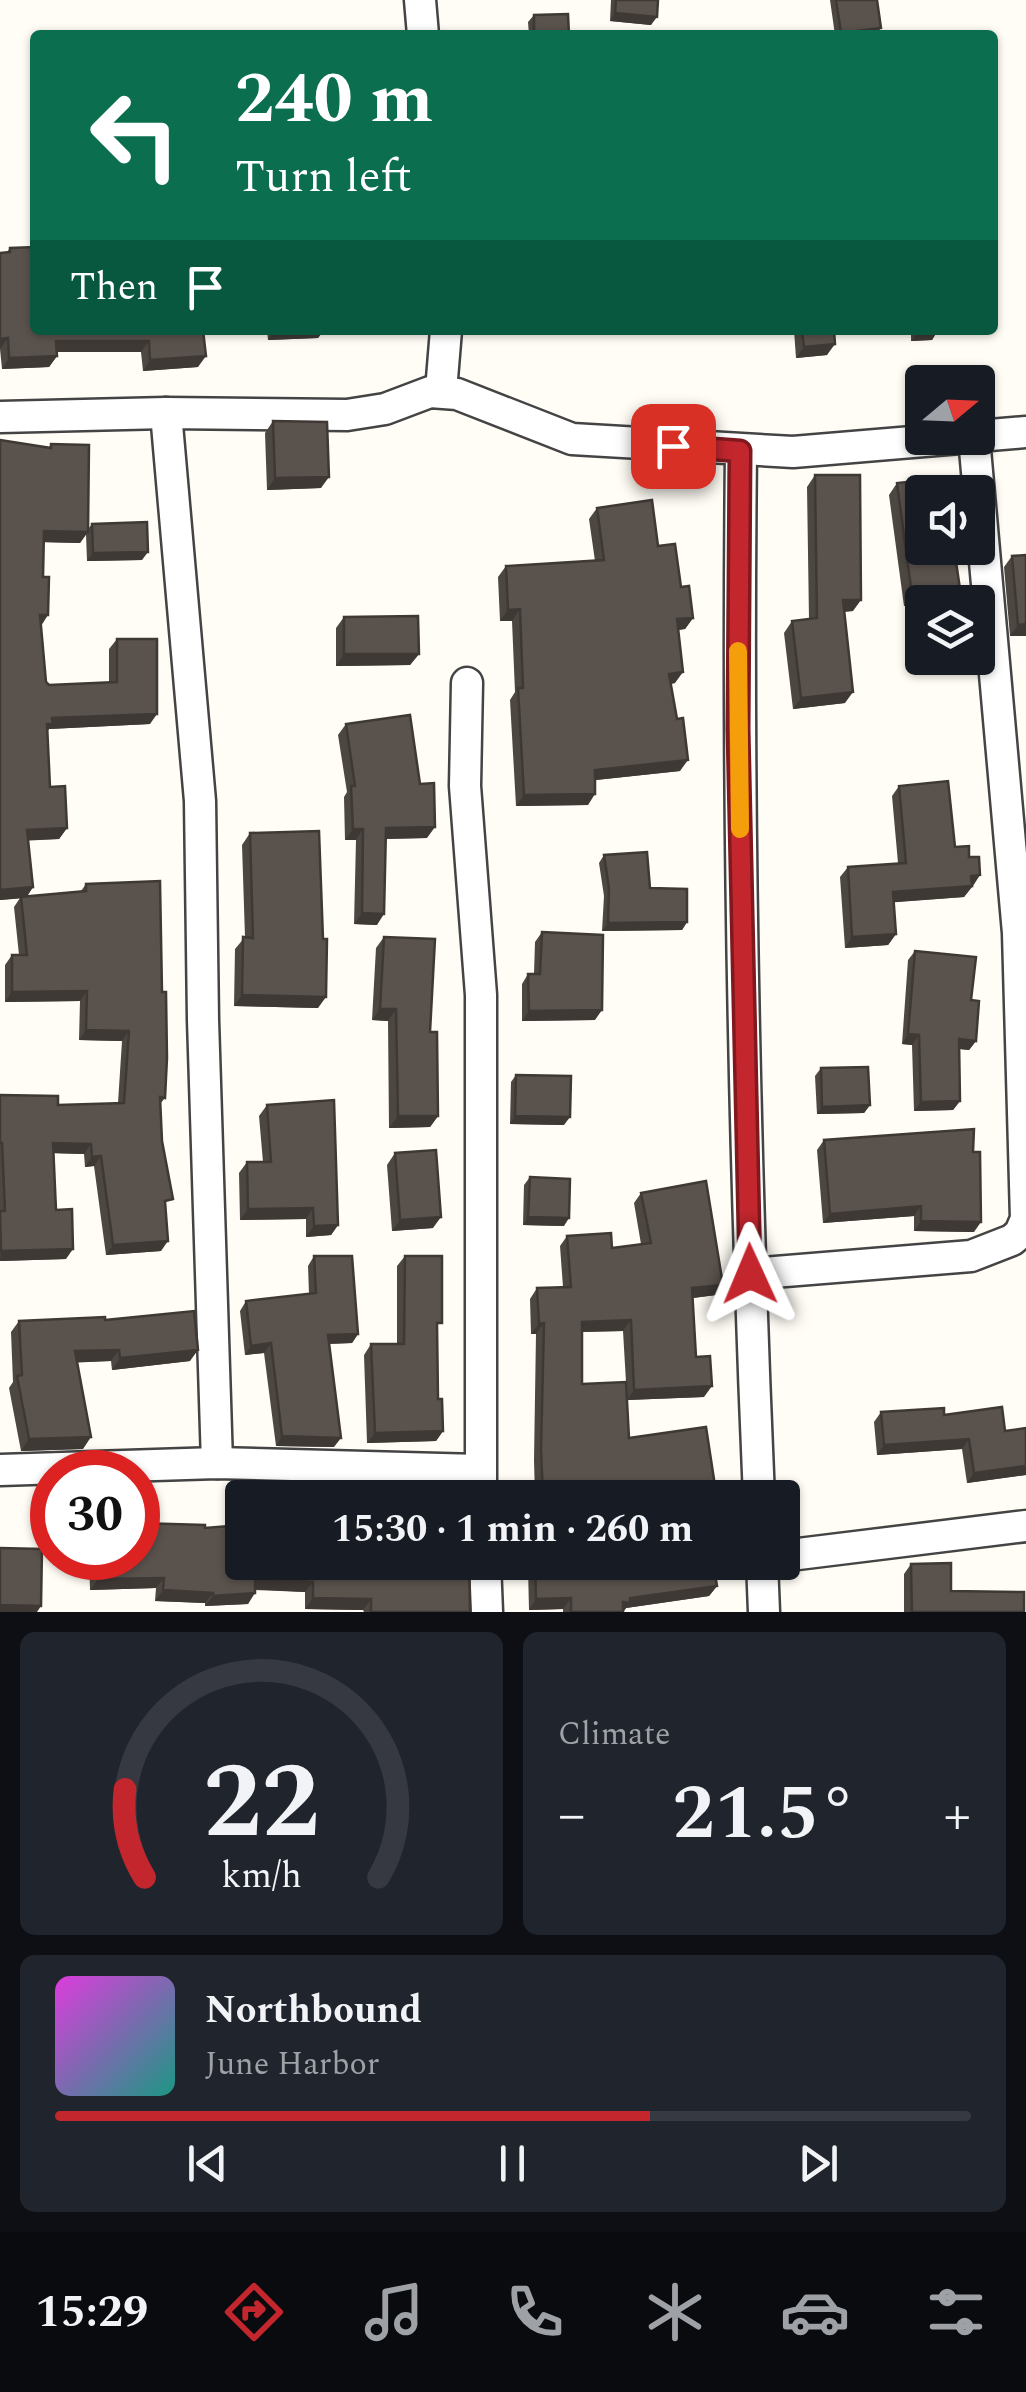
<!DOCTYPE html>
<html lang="en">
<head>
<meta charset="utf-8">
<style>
	:root { --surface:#171b24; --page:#20242c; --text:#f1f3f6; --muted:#9ea1a6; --line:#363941; --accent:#c4262e }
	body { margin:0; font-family:Spectral,serif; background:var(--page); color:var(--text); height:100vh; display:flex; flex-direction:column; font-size:38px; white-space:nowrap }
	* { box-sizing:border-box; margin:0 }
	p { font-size:32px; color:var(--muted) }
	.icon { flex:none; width:55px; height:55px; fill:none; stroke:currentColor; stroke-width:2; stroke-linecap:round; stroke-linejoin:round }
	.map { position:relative; height:1612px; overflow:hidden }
	.side { display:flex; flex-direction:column; gap:20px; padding:20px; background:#0d0f14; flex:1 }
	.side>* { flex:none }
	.guide { position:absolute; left:30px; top:30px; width:968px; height:305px; border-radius:10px; box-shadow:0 2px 8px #0004; background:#0b6e4f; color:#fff; overflow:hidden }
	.needle { width:65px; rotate:71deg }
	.controls { position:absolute; left:905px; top:365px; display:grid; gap:20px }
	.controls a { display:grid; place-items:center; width:90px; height:90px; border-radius:10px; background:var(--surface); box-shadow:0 2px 8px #0004; font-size:50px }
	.speed { position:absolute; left:30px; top:1450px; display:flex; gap:20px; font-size:50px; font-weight:700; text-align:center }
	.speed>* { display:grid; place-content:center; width:130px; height:130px; border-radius:50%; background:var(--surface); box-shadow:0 2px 8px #0004; line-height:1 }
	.speed .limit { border:15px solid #d22; background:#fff; color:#111 }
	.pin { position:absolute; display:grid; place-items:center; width:85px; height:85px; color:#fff; margin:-42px; border-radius:20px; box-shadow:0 5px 15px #0006 }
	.me { position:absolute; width:110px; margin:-55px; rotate:359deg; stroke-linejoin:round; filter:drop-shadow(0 0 8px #0008) }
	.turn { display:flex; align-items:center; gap:35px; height:210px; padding:0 40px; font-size:45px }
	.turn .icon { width:130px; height:130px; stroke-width:2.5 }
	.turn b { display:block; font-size:70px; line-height:85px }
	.then { display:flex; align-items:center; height:95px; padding:0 40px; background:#0003; gap:20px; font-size:38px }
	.big { font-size:75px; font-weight:700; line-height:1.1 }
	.side .card { flex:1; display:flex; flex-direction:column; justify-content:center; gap:15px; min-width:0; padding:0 35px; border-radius:15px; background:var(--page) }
	.side .dial { align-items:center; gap:0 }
	.dial svg { height:260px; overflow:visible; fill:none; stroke:var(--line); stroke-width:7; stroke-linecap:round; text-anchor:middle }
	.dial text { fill:var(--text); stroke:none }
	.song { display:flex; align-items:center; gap:30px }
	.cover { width:120px; height:120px; border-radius:15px; background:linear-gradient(135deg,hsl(300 70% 55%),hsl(170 70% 35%)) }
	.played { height:10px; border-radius:5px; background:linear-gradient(90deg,var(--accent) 65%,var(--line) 65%) }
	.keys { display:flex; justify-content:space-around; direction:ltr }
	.heat { display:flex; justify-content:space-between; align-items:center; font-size:55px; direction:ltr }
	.side .tiles { flex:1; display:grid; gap:20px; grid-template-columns:1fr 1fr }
	.card:last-child { grid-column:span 2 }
	.trip { position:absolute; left:225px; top:1480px; width:575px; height:100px; border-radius:10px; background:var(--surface); box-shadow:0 2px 8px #0004; font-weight:700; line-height:100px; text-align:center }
	.menu { display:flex; height:160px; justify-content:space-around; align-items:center; background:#090b0e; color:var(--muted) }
	.menu .icon { width:70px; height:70px }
	.menu .active { color:var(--accent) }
	.menu b { font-size:45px; color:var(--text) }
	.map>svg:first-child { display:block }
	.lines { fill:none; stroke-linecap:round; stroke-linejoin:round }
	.minor-casing { stroke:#444; stroke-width:35 }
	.minor { stroke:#fff; stroke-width:30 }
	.wall { fill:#4d4742; fill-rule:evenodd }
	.shaded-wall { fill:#3f3936 }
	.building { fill:#5a524d; stroke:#3f3936; stroke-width:2.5 }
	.route-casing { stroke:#7f191e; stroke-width:25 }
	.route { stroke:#c4262e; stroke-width:18 }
	.slow { stroke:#f59e0b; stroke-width:18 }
</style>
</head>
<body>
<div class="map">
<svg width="1026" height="1612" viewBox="0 0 1026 1612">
	<rect width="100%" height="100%" fill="#fffdf5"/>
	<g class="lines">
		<defs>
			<g id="minor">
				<path d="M420 0 423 35"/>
				<path d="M441 391 446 330"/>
				<path d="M166 413 200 801 203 1020 217 1463"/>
				<path d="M0 417 166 413 347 415 385 409 430 392 457 394 572 439 793 452 960 438"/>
				<path d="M978 436 1026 432"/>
				<path d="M741 451C737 800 744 1149 759 1498"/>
				<path d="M467 683 465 786 481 995V1498"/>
				<path d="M750 1274 971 1256 1012 1240 1020 1233 1026 1219 1018 933 974 438"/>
				<path d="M0 1470 217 1463 479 1470"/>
				<path d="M782 1556 1026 1526"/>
				<path d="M485 1562 487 1612"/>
				<path d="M762 1562 764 1612"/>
			</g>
		</defs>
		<use href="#minor" class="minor-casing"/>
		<use href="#minor" class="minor"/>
	</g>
	<g class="wall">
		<path d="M611 0H658L651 25 610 21Z"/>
		<path d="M830 0H877L875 35H835Z"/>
		<path d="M534 15 569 35H529L528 22Z"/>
		<path d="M10 248 203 330 198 367 143 371 141 352H57V356L49 367 2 369 0 349 7 252Z"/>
		<path d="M267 330H324L318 338 268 340Z"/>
		<path d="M794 330H834L827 355 796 358Z"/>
		<path d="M906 330H938L932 340 911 341V331H906Z"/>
		<path d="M273 421 321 488 267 490 265 433Z"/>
		<path d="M51 444 88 529 92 524 142 560 87 561 86 534 80 543 44 542 41 626 46 682 49 685 109 682V649L117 639 150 724 49 729 47 732 50 787 67 828 59 839 28 840 33 887 27 896 81 891 86 884 165 1098 160 1104 165 1209 161 1251 106 1255 94 1166 85 1167 84 1154 54 1153 56 1210 66 1259 0 1261V1095L58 1105 118 1103 122 1041 79 1040 80 1001 5 1002V965L12 955H19L14 907 20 898 0 900 49 447Z"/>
		<path d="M815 475 853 611 844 612 845 703 793 709 784 633 792 621 809 619 807 487Z"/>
		<path d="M897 483 952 600 904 606 889 495Z"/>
		<path d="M597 508 658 546 681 587 693 618 685 629 678 630 675 683 671 684 680 771 595 780 588 805 516 806 510 700 515 692 512 621H500L498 577 506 566 595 561 589 519Z"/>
		<path d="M1012 556 1026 636H1010L1004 567Z"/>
		<path d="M344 617 419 654 410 665 336 666V628Z"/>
		<path d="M346 724 427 838 386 839 377 925 354 924 356 840H345L344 797 347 792 338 735Z"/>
		<path d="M899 786 955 847 973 886 964 897 893 902 896 934 888 945 845 948 840 877 848 867 898 863 892 796Z"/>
		<path d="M250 833 323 939 318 1008 234 1006 235 949 245 937 242 845Z"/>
		<path d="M604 855 687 922 682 930 602 931 604 896 599 863Z"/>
		<path d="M542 932 595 1020 522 1021V984L528 974H534L535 942Z"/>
		<path d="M384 937 430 1032 438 1116 430 1127 389 1128 388 1021 372 1020 376 948Z"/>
		<path d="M915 951 971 1000 976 1041 969 1050 959 1049 960 1101 953 1110 914 1111 912 1045 902 1044 908 960Z"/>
		<path d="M821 1068 870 1105 864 1113 817 1114 815 1076Z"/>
		<path d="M516 1075 564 1125 510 1124 511 1082Z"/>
		<path d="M267 1105 338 1225 331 1235 306 1237V1219L240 1220 239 1173 247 1162H263L259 1116Z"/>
		<path d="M824 1140 974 1232 914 1231V1216L823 1223 817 1150Z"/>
		<path d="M395 1153 433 1228 392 1231 387 1165Z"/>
		<path d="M530 1177 564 1226 523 1225 524 1185Z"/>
		<path d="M641 1193 716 1295 693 1298 696 1357 704 1397 627 1400 629 1438 715 1486 708 1497 703 1498H535L534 1460 536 1334H531L530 1299 537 1288 563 1287 560 1246 567 1236 612 1248 641 1244 634 1203ZM623 1331 626 1382 582 1384V1332Z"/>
		<path d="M314 1256 358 1334 352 1343 329 1344 334 1447 276 1446 264 1353 245 1355 240 1311 246 1301 309 1294 308 1266Z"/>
		<path d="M405 1256 437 1329 438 1399 443 1431 436 1441 367 1443 364 1355 371 1344H397V1266Z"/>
		<path d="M105 1320 190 1361 112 1370 111 1361 77 1362 83 1449 21 1451 9 1388 13 1382 11 1332 19 1321Z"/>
		<path d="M881 1412 944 1415 1005 1431 1026 1428V1475L967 1483 962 1449 877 1455 874 1422Z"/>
		<path d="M205 1528 470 1612H364L363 1610 305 1609V1592L255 1590 248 1604 205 1606V1603L155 1601 156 1588 90 1590 89 1558H138Z"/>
		<path d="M532 1562H595L640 1567V1562H713L717 1586 709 1596 626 1608 623 1612H563V1609L529 1610 528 1568Z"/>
		<path d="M911 1564 951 1591 1024 1612H904V1574Z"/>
	</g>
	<g class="shaded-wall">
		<path d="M615 13 657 17 651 25 610 21Z"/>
		<path d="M881 28 875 35H840L841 33Z"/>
		<path d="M275 330H324L318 338 268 340Z"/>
		<path d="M919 330H938L932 340 911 341Z"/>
		<path d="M8 338 0 349V339Z"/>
		<path d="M56 341H149L141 352H48Z"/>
		<path d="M835 344 827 355 796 358 804 347Z"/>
		<path d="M57 356 49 367 2 369 9 358Z"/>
		<path d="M206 356 198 367 143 371 150 360Z"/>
		<path d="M329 477 321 488 267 490 275 478Z"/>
		<path d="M44 531 88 532 80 543 36 542Z"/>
		<path d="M148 552 142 560 87 561 93 553Z"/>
		<path d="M960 589 952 600 922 602V604L904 606 912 595Z"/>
		<path d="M843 600H861L853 611 835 612Z"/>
		<path d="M520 609 512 621H500L508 610Z"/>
		<path d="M40 615H48L41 626Z"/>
		<path d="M693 618 685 629 669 631 677 619Z"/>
		<path d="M1026 624V636H1010L1018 625Z"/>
		<path d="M344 654H419L410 665 336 666Z"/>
		<path d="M683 672 675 683 661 685 669 674Z"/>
		<path d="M853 692 845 703 793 709 801 698Z"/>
		<path d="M157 714 150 724 49 729 45 734 47 724 52 718Z"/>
		<path d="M688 760 680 771 587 781 595 770Z"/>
		<path d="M595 794 588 805 516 806 524 795Z"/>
		<path d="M435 827 427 838 378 839 386 828Z"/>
		<path d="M67 828 59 839 20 841 27 830Z"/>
		<path d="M353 829H363L356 840H345Z"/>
		<path d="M980 875 973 886 963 887 971 876Z"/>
		<path d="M972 886 964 897 885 903 893 892Z"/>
		<path d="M33 887 26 898 0 900V890Z"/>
		<path d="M362 913 384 914 377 925 354 924Z"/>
		<path d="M687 922 682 930 602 931 608 923Z"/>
		<path d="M896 934 888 945 845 948 852 937Z"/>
		<path d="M87 991 80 1001 5 1002 12 992Z"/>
		<path d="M242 995 326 997 318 1008 234 1006Z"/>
		<path d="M380 1009H396L388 1021 372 1020Z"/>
		<path d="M602 1010 595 1020 522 1021 529 1011Z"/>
		<path d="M86 1030 129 1031 122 1041 79 1040Z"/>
		<path d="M908 1034 919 1035 912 1045 902 1044Z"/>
		<path d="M959 1039 976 1041 969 1050 952 1048Z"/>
		<path d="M960 1101 953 1110 914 1111 921 1102Z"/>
		<path d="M870 1105 864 1113 817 1114 822 1107Z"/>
		<path d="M398 1116H438L430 1127 389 1128Z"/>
		<path d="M515 1116 570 1117 564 1125 510 1124Z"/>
		<path d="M53 1143 91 1144 84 1154 46 1153Z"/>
		<path d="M101 1156 94 1166 85 1167 92 1157Z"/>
		<path d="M921 1206 914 1216 823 1223 830 1214Z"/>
		<path d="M313 1208 306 1219 240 1220 248 1209Z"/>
		<path d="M441 1217 433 1228 392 1231 400 1220Z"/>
		<path d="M528 1217 569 1218 564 1226 523 1225Z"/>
		<path d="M921 1221 981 1222 974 1232 914 1231Z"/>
		<path d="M338 1225 331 1235 306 1237 314 1226Z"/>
		<path d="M168 1241 161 1251 106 1255 113 1245Z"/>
		<path d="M73 1249 66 1259 0 1261 1 1251Z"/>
		<path d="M723 1285 716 1295 685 1299 692 1288Z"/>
		<path d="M631 1320 623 1331 575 1332 582 1322Z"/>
		<path d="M544 1323 536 1334H531L539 1324Z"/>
		<path d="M358 1334 352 1343 321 1344 328 1335Z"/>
		<path d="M271 1343 264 1353 245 1355 251 1346Z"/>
		<path d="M119 1350 111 1361 67 1363 75 1351Z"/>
		<path d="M198 1350 190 1361 112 1370 120 1358Z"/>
		<path d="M712 1386 704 1397 627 1400 634 1390Z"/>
		<path d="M443 1431 436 1441 367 1443 375 1433Z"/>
		<path d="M282 1436 341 1438 334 1447 276 1446Z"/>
		<path d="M91 1437 83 1449 21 1451 29 1439Z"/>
		<path d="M969 1439 962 1449 877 1455 884 1445Z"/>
		<path d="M1026 1466V1475L967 1483 974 1473Z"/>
		<path d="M638 1486 630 1497 582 1498 588 1490Z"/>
		<path d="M715 1486 708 1497 696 1498 702 1488Z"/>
		<path d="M164 1578 156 1588 90 1590 98 1579Z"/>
		<path d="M255 1578 313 1582 305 1592 247 1589Z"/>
		<path d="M717 1586 709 1596 626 1608 623 1612V1602L630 1598Z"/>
		<path d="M163 1590 213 1593 205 1603 155 1601Z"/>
		<path d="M255 1593 248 1604 205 1606 213 1596Z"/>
		<path d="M313 1598 371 1599 363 1610 305 1609Z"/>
		<path d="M571 1598 563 1609 529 1610 536 1599Z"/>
		<path d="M0 1605 41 1606 37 1612H0Z"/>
	</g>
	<g class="building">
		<path d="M616 0H658L657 17 615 13Z"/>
		<path d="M836 0H877L881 28 841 33Z"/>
		<path d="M568 14 569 35H534V15Z"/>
		<path d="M35 247V330H203L206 356 150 360 149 341H56L57 356 9 358 8 338 0 339V253L10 252V248Z"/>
		<path d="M802 330H834L835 344 804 347Z"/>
		<path d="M273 421 327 422 329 477 275 478Z"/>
		<path d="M0 440 51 448V444L89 445 88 532 44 531 43 577H49L48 615H40L46 682 49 685 117 682V639H157V714L52 718 53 724H47L50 787 65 786 67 828 27 830 33 887 0 890Z"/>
		<path d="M815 475H860L861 600H843L853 692 801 698 792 621 817 618Z"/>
		<path d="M945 478 947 492H922V548H954L960 589 912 595 897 483Z"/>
		<path d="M652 500 658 546 675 544 681 587 689 586 693 618 677 619 683 672 669 674 677 719 683 718 688 760 595 770V794L524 795 518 688H523L520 609 508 610 506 566 604 560 597 508Z"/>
		<path d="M147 522 148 552 93 553 92 524Z"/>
		<path d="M1026 555V624L1018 625 1012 556Z"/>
		<path d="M418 616 419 654H344V617Z"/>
		<path d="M410 715 420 784 434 783 435 827 386 828 384 914 362 913 363 829H353L351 786H355L346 724Z"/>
		<path d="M948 781 955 847 969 846V857H979L980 875 971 876 972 886 893 892 896 934 852 937 848 867 906 863 899 786Z"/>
		<path d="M319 831 323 939H327L326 997 242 995 243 937 253 938 250 833Z"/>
		<path d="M647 852 650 888 687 889V922L608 923 609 888 604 855Z"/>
		<path d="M160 881 162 992H166L167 1058 165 1098 160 1097 162 1141 173 1199 165 1201 168 1241 113 1245 101 1156 92 1157 91 1144 53 1143 56 1210 72 1209 73 1249 1 1251 0 1211H5L2 1143H0V1095L58 1096V1105L124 1103 129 1031 86 1030 87 991 12 992V955H27L21 897 86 891V884Z"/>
		<path d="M542 932 603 935 602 1010 529 1011 528 974H540Z"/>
		<path d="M384 937 435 939 430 1032H437L438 1116H398L396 1009H380Z"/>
		<path d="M915 951 976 957 971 1000 979 1001 976 1041 959 1039 960 1101 921 1102 919 1035 908 1034Z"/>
		<path d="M868 1067 870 1105 822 1107 821 1068Z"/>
		<path d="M516 1075 571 1076 570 1117 515 1116Z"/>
		<path d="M334 1100 338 1225 314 1226 313 1208 248 1209 247 1162H271L267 1105Z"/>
		<path d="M974 1129 973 1152H980L981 1222 921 1221V1206L830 1214 824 1140Z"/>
		<path d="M436 1150 441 1217 400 1220 395 1153Z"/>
		<path d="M530 1177 570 1179 569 1218 528 1217Z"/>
		<path d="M706 1181 723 1285 692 1288 696 1357 710 1356 712 1386 634 1390 631 1320 582 1322V1384L626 1382 629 1438 706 1427 715 1486 702 1488 703 1498H639L638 1486 588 1490V1498H543L541 1449 544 1323 539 1324 537 1288 571 1287 567 1236 611 1233 612 1248 651 1243 641 1193Z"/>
		<path d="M314 1256H352L358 1334 328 1335 341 1438 282 1436 271 1343 251 1346 246 1301 316 1293Z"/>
		<path d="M405 1256H442V1323H437L438 1399H442L443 1431 375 1433 371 1344H404Z"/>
		<path d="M194 1311 198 1350 120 1358 119 1350 75 1351 91 1437 29 1439 17 1376 22 1375 19 1321 105 1317V1320Z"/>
		<path d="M1002 1407 1005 1431 1026 1428V1466L974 1473 969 1439 884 1445 881 1412 944 1408V1415Z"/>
		<path d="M138 1523 205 1525V1528L242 1525V1562H469L470 1612H371V1599L313 1598V1582L255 1578V1593L213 1596V1593L163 1590 164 1578 98 1579 97 1558H138Z"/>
		<path d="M0 1548 42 1549 41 1606 0 1605Z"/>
		<path d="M535 1562H595L649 1567V1562H713L717 1586 630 1598V1603L623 1602V1612H571V1598L536 1599Z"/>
		<path d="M951 1563V1591L1024 1592V1612H912L911 1564Z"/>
	</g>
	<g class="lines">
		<defs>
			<path id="route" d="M673 446 740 451 738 729 750 1274"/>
		</defs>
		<use href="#route" class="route-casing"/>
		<use href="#route" class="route"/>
		<path class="slow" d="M738 651 740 829"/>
	</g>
</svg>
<div class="controls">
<a><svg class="needle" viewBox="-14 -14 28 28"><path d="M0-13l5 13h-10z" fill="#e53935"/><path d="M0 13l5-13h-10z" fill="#9ea1a6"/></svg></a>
<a><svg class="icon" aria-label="sound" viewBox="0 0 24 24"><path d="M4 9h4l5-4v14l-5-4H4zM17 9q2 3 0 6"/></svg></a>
<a><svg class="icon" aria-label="layers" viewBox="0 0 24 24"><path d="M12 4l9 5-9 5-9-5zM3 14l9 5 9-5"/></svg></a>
</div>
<div class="speed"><div class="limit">30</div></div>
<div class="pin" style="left:673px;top:446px;background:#d93025"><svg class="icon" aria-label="arrive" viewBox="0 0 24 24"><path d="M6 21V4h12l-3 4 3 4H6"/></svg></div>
<svg class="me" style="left:750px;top:1274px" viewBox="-20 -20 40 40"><path d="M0-17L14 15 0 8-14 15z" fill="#c4262e" stroke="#fff" stroke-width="4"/></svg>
<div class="trip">15:30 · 1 min · 260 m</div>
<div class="guide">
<div class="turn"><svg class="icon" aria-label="left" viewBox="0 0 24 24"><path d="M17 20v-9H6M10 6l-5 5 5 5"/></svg><div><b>240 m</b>Turn left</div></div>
<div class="then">Then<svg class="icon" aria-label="arrive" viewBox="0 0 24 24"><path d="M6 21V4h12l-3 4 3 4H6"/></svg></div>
</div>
</div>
<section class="side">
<div class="tiles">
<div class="card dial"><svg viewBox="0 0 100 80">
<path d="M14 69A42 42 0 1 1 86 69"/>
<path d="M14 69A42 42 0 0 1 8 42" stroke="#c4262e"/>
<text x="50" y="56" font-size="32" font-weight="700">22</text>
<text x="50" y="72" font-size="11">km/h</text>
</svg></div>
<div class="card"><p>Climate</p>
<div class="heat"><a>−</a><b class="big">21.5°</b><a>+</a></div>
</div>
<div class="card">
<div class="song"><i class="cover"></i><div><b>Northbound</b><p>June Harbor</p></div></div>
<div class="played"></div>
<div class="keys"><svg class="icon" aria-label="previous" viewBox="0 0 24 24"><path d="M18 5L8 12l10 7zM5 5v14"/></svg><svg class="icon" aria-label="pause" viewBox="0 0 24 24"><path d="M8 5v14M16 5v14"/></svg><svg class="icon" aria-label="next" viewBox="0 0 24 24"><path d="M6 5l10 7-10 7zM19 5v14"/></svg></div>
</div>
</div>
</section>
<nav class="menu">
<b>15:29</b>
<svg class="icon active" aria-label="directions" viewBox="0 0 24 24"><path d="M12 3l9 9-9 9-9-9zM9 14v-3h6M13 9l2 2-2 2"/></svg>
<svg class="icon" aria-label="music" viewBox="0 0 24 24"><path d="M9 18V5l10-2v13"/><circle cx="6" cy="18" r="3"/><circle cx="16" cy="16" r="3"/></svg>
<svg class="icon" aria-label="phone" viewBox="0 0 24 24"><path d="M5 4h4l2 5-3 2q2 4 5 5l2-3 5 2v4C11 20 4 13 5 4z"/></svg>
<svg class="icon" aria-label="climate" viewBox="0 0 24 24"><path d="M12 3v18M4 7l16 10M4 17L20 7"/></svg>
<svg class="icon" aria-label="car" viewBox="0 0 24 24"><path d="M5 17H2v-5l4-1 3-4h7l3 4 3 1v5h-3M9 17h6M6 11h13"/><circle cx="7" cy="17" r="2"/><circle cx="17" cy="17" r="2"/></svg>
<svg class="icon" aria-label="filters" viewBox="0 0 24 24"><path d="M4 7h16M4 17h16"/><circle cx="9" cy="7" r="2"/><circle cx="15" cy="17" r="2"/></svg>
</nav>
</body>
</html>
